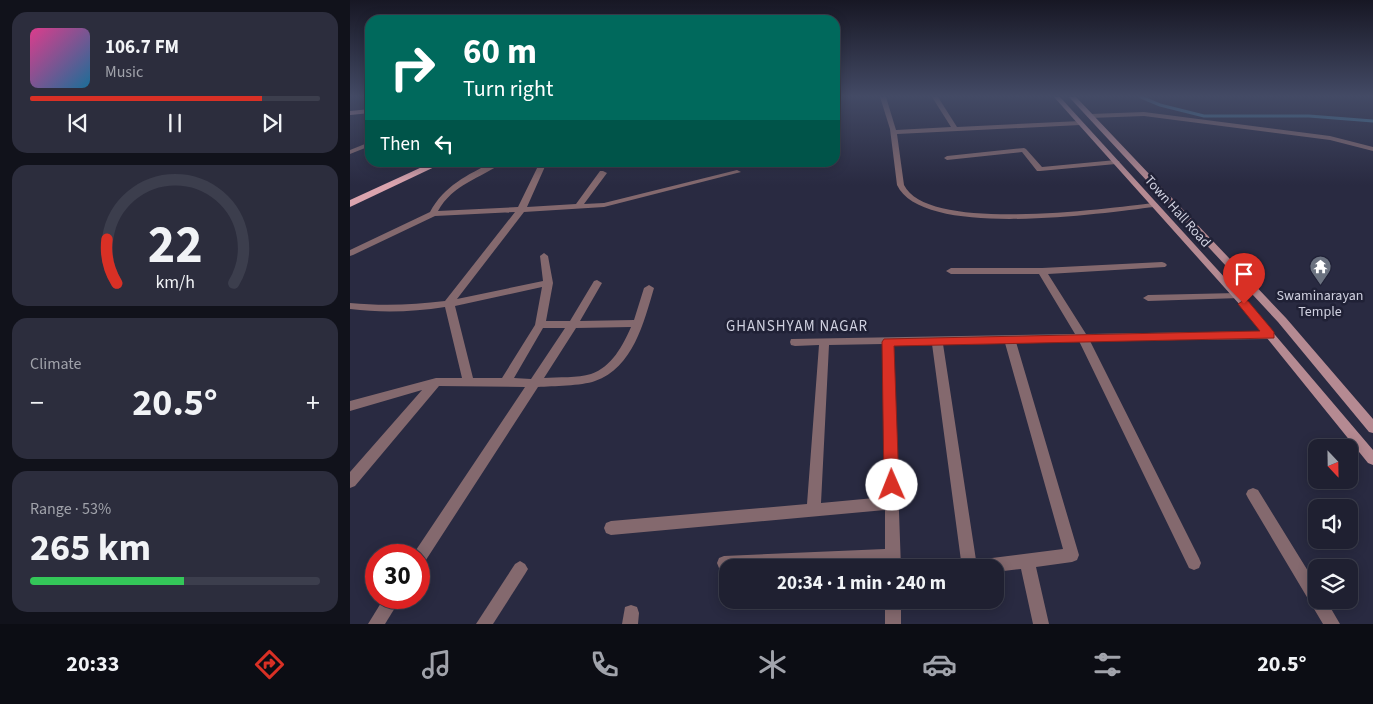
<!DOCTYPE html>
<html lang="en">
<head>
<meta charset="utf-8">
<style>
	:root { --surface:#1f2031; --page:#2c2d3d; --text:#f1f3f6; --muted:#a1a3ab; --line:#3c3e4d; --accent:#d93025 }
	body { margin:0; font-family:"Source Sans 3",sans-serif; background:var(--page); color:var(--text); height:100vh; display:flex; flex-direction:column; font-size:19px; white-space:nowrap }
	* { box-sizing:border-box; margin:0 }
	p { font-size:16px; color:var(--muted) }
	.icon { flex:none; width:28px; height:28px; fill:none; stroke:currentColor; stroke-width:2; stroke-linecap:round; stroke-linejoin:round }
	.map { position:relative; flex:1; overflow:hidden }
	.sheet { display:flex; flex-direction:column; gap:12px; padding:12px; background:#11121b; width:350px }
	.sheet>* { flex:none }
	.hud { position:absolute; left:15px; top:15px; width:475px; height:152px; border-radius:15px; box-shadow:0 2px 12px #0003,0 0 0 1px var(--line); background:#00695c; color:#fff; overflow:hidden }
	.needle { width:32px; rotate:158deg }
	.fabs { position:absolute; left:958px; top:439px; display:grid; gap:10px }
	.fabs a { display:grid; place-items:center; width:50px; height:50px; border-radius:10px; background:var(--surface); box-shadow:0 2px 12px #0003,0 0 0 1px var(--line); font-size:25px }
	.speed { position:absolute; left:15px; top:544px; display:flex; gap:10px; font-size:25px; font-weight:700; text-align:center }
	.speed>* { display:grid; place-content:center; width:65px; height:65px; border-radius:50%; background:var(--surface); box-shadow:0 2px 12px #0003,0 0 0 1px var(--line); line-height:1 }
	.speed .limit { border:8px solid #d22; background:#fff; color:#111 }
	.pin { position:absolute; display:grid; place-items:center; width:42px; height:42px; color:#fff; margin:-51px -21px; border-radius:50% 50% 50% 0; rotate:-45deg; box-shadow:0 0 5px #0007 }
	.pin .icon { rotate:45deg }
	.me { position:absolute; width:55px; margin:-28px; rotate:359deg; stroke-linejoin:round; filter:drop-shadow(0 0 4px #0008) }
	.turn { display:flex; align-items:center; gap:18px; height:105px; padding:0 15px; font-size:22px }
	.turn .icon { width:65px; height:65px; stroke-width:2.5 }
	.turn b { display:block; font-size:35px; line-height:42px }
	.then { display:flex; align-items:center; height:48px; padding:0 15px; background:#0003; gap:10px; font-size:19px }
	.big { font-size:38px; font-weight:700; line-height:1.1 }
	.sheet .tile { flex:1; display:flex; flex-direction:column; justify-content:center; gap:8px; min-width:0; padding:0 18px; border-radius:15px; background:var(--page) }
	.sheet .dial { align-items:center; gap:0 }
	.dial svg { height:130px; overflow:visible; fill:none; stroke:var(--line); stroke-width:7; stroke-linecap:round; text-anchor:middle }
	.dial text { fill:var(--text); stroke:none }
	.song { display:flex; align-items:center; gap:15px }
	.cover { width:60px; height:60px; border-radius:8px; background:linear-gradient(135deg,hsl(330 70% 55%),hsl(200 70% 35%)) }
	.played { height:5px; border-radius:2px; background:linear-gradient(90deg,var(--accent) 80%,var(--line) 80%) }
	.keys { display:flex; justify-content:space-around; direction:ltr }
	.heat { display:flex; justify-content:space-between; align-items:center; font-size:28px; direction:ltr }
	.charge { height:8px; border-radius:4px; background:linear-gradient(90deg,#34c759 53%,var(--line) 0) }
	.trip { position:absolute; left:369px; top:559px; width:285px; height:50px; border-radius:15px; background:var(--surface); box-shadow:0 2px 12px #0003,0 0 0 1px var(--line); font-weight:700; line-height:50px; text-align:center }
	.tabs { display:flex; height:80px; justify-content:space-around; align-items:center; background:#0c0d14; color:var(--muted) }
	.tabs .icon { width:35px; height:35px }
	.tabs .on { color:var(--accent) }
	.tabs b { font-size:22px; color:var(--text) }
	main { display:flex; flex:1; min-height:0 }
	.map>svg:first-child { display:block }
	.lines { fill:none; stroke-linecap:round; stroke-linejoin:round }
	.stream { stroke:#4580a0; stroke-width:3 }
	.street { fill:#84696e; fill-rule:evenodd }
	.secondary { fill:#b58a92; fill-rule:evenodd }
	.primary { fill:#dba4ae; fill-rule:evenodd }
	.route { fill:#d93025; stroke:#8d1f18 }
	.labels { text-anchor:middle; stroke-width:5; stroke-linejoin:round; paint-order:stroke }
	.street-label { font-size:14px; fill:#d0d1e0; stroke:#202136 }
	.poi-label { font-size:14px; fill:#d0d1e0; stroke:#202136 }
	.neighbourhood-label { font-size:15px; letter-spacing:1px; fill:#d0d1e0; stroke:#202136 }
</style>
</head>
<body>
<main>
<section class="sheet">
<div class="tile">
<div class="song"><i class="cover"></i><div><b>106.7 FM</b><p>Music</p></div></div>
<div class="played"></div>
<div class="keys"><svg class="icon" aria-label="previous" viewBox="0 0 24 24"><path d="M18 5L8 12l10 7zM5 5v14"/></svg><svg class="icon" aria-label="pause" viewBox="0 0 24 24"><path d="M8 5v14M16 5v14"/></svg><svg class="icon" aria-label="next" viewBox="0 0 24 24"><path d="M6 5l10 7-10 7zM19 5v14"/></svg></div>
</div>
<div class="tile dial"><svg viewBox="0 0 100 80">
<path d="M14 69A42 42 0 1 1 86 69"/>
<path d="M14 69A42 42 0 0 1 8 42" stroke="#d93025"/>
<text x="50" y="56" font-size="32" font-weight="700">22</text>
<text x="50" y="72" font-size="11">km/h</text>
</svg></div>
<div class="tile"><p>Climate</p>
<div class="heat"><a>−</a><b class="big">20.5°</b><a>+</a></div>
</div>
<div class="tile"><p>Range · 53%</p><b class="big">265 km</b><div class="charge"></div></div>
</section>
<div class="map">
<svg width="1023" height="624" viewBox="0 0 1023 624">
	<rect width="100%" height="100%" fill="#292a41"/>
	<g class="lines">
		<path class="stream" d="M791 97 810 105 854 116H959L1023 121"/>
		<g class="street">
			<path d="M530 97H536L546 130 601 127 582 97H588L607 127 730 121 733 123 730 125 547 134 554 185C578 234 758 208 804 203L808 205 804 207C753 213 573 240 547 185L540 129Z"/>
			<path d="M794 112 980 136 1023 147V151L980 140 794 116 740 118 737 116 740 114Z"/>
			<path d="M20 142V146L0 154V150Z"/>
			<path d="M674 148 676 149 692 167 766 160 770 162 766 164 690 171H687L672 152 597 160 594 158 597 156Z"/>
			<path d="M143 162H153C130 179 103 184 88 211L168 207 190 162H197L177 207 226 204 250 171H253L257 173 234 204 254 203 387 170 391 172 254 207 174 212 107 299 193 281 190 256 194 253 198 256 203 283 196 321H220L244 281 247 280 252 283 230 321 284 320 294 288 299 285 304 288C294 322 283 368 245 381 231 386 203 386 188 387L74 563 69 565V555H63L64 553 175 387 89 386 5 486 0 488V472L72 390 0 411V401L86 378H112L95 307C63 312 32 313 0 309V303C32 306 63 305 95 301L165 212 85 216 3 255 0 256V250L80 212C94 186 117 175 143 162ZM192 287 185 325 152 378H123L105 306ZM281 327C273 345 262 367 241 374 228 378 208 377 194 378L226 328ZM193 328H215L181 379 164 378Z"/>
			<path d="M812 262 815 263 817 265 815 267 698 274 736 334 919 331 924 335 919 339 740 341 849 558 851 563 849 568 844 570 839 568 729 341 666 342 729 555 727 560 722 562 686 567 699 624H683L671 569 645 572V568H612L582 344H543L551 568H535V564L444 568H378V570L369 568 367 563 369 558 374 556 535 549V510L261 535 256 533 254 528 256 523 261 521 457 504 469 345 445 346 441 345 440 342 441 339 725 334 689 274H601L596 271 601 268H692ZM655 343 713 549 626 560 593 344ZM533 344 535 497 471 503 479 345Z"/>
			<path d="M887 293 892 296 890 298 798 301 793 298 798 295Z"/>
			<path d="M903 488 908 490 966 584V600H976L990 624H973L898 498 896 494 898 490Z"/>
			<path d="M170 561 175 564 178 569 175 574 143 624H126L165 564Z"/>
			<path d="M34 598H51L35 624H18Z"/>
			<rect x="535" y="600" width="16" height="24"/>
			<path d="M281 605 287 607 289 613 288 624H272L275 607Z"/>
		</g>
		<g class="secondary">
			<path d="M704 97H710L897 302 1023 450V465L1018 463 891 306Z"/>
			<path d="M719 97H726L936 318 1023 419V433L1019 432 928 322Z"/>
			<path d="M20 109V113L0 115V111Z"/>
		</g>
		<path class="primary" d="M83 162H95L0 207V200Z"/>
	</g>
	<linearGradient id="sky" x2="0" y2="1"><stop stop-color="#171724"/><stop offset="0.52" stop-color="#434a65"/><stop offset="1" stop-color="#434a65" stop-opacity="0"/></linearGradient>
	<rect width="1023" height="185" fill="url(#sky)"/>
	<path class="route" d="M894 300 898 301 924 332V338L544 346 549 485 547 490 542 492 536 490 534 485 532 342 534 339 910 331 888 304Z"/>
	<defs>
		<symbol id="temple-pin" viewBox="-11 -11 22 30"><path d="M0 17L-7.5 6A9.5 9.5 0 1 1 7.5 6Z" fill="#6b7280" stroke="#202136"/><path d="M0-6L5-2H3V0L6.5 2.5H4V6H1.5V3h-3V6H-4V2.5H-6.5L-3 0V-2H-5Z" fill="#fff"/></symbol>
	</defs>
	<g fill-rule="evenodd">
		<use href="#temple-pin" x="958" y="254" width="25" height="34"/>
	</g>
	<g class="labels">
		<g class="street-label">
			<text transform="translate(828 211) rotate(48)" y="5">Town Hall Road</text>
		</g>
		<g class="poi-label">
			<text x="970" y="300">Swaminarayan<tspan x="970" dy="16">Temple</tspan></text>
		</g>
		<g class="neighbourhood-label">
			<text x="447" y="331">GHANSHYAM NAGAR</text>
		</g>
	</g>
</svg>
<div class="fabs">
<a><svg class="needle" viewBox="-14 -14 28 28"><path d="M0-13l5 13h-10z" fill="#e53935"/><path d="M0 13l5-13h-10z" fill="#a1a3ab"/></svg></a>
<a><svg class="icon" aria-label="sound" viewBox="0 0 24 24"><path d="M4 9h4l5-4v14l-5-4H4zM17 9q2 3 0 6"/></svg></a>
<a><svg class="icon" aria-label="layers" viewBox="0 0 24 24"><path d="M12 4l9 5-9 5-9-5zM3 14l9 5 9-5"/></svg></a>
</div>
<div class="speed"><div class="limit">30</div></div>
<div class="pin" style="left:894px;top:304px;background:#d93025"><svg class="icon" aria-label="arrive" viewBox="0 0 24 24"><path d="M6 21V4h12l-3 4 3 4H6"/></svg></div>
<svg class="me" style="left:542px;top:485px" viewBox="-20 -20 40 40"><circle r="19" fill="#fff"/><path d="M0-13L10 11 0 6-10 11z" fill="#d93025"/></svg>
<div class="trip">20:34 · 1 min · 240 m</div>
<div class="hud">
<div class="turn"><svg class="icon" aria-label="right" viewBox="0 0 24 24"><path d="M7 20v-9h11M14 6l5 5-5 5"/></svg><div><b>60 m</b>Turn right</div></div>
<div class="then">Then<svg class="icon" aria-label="left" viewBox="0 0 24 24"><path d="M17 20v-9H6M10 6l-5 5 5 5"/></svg></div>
</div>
</div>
</main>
<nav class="tabs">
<b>20:33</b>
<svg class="icon on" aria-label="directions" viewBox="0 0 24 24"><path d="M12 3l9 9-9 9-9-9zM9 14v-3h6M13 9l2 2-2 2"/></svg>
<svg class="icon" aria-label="music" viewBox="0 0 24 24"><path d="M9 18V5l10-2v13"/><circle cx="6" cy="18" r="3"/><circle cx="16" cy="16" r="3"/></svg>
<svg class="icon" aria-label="phone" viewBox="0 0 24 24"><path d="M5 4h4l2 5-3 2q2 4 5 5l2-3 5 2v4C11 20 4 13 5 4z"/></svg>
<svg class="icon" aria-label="climate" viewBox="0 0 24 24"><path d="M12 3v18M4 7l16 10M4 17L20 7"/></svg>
<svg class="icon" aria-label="car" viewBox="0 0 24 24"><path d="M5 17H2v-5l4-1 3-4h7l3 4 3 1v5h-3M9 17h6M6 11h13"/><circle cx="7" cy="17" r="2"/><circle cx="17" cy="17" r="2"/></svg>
<svg class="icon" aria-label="filters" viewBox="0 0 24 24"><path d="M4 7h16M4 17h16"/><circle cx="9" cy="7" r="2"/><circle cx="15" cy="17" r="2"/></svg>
<b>20.5°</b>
</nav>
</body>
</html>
